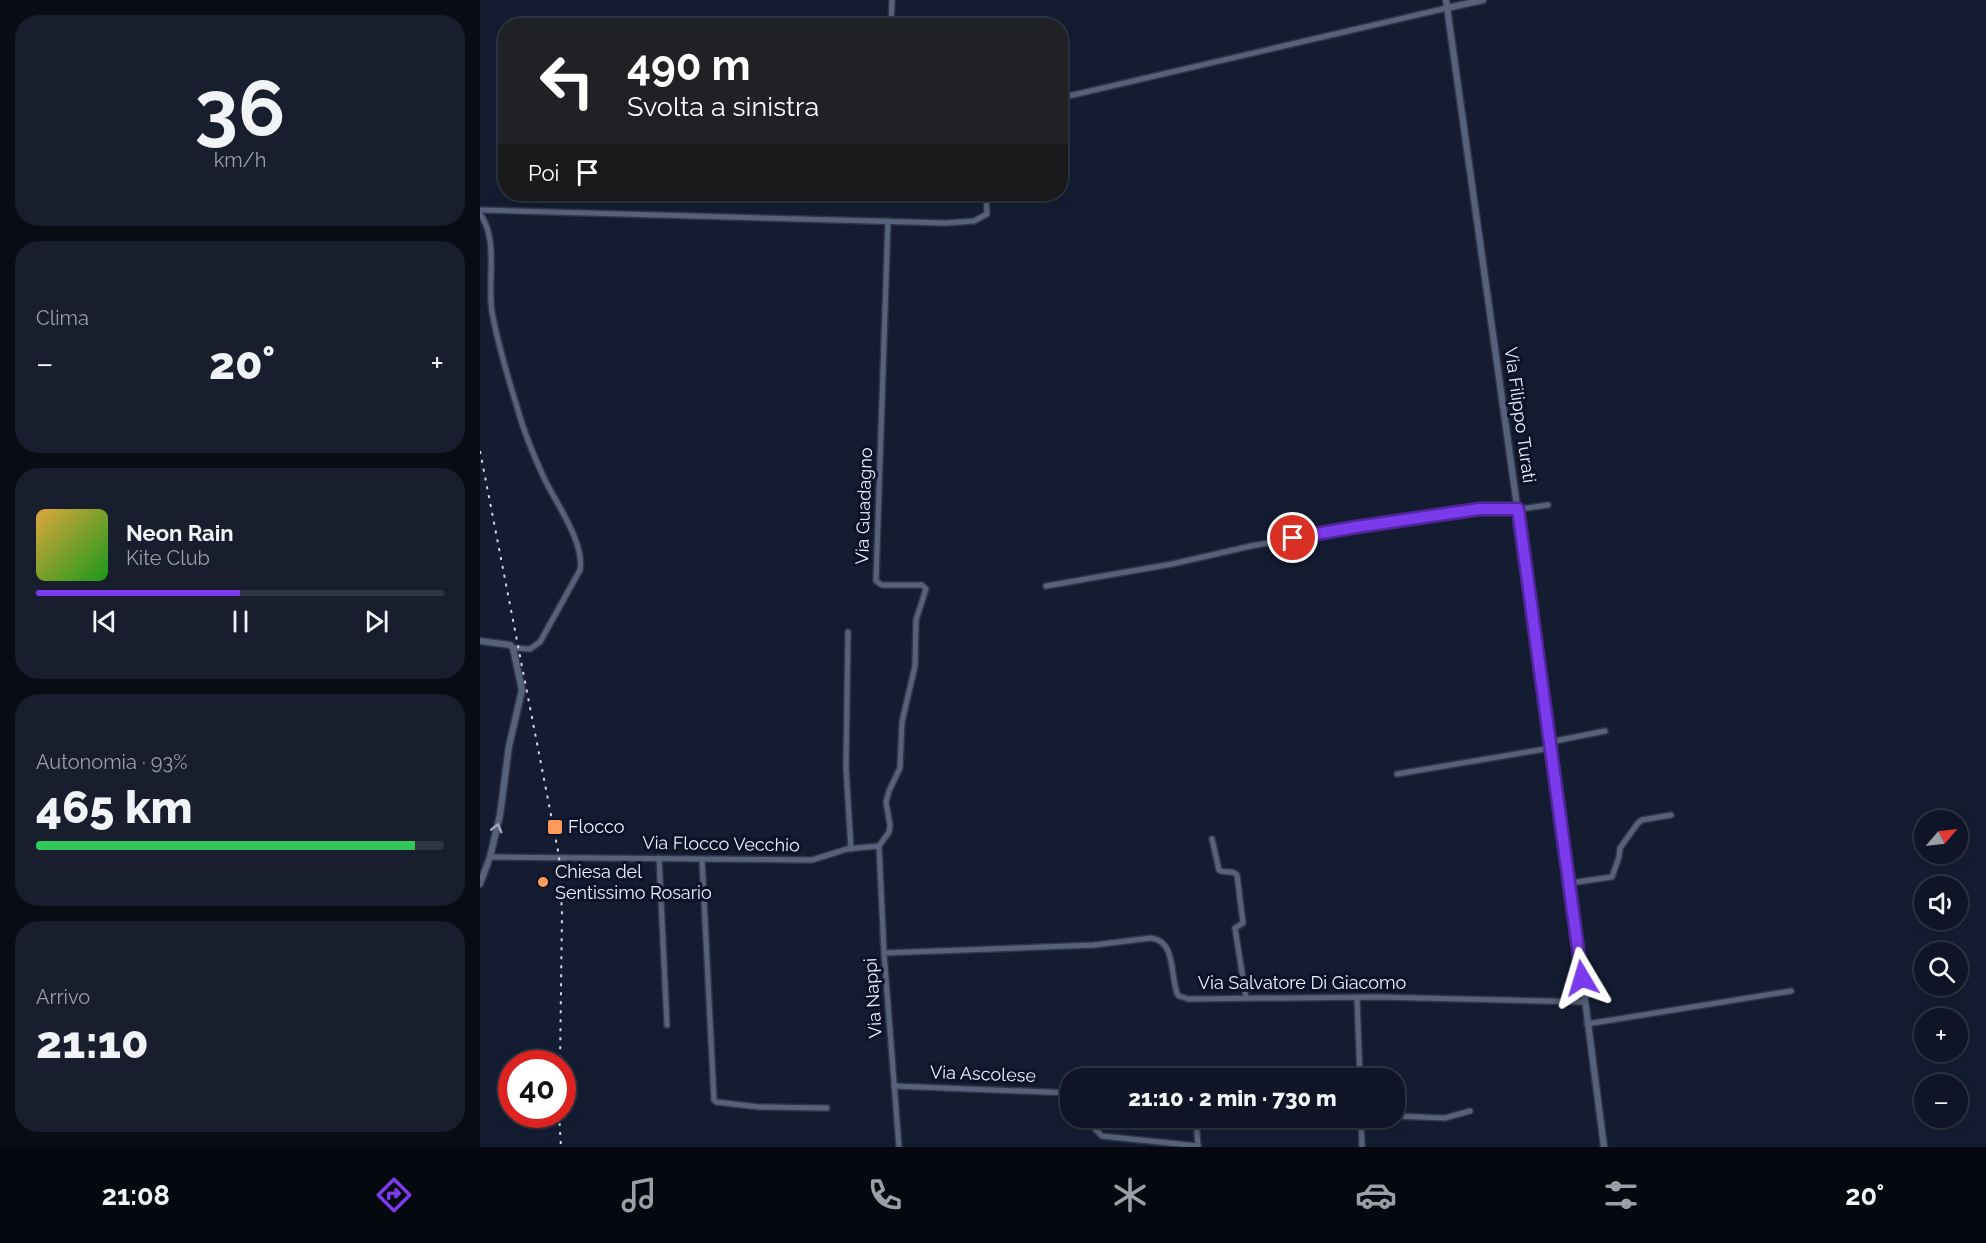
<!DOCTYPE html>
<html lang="it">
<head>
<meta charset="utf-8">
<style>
	:root { --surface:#0f1526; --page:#181e2e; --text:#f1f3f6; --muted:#9b9fa7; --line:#2f3443; --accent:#7c3aed }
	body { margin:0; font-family:Raleway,sans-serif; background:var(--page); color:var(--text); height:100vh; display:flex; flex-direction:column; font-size:22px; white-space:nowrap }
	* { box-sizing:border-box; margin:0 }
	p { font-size:20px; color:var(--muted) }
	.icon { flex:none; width:33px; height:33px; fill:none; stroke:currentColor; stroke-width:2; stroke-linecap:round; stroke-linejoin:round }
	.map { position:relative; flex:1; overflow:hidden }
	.panel { display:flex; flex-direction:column; gap:15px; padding:15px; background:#080c15; width:480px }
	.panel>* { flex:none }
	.guide { position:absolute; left:18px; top:18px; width:570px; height:183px; border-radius:24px; box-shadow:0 3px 9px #0003,0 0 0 2px var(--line); background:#202124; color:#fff; overflow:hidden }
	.needle { width:39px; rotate:62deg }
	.fabs { position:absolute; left:1434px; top:810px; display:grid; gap:12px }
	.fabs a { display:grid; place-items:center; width:54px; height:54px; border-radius:50%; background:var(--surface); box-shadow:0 3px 9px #0003,0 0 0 2px var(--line); font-size:30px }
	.speed { position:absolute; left:18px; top:1050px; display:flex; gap:12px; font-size:30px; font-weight:700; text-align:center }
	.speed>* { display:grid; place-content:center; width:78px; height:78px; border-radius:50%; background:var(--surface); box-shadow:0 3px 9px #0003,0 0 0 2px var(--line); line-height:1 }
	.speed .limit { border:9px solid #d22; background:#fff; color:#111 }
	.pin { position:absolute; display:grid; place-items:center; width:51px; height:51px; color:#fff; margin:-26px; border:3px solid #fff; border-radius:50%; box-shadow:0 2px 6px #0007 }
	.me { position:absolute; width:66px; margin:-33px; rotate:353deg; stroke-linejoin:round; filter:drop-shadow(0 0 4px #0008) }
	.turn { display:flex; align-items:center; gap:21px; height:126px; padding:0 30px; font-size:27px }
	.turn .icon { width:78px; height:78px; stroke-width:2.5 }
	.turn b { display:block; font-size:42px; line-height:51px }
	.then { display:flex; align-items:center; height:57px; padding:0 30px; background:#0003; gap:12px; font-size:22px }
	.big { font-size:45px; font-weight:800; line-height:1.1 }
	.panel .widget { flex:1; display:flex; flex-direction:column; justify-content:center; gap:9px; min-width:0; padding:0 21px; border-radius:24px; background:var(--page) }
	.panel .dial { align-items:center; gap:0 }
	.dial b { font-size:78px; line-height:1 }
	.song { display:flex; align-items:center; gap:18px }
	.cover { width:72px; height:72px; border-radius:9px; background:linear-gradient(135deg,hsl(40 70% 55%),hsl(120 70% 35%)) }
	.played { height:6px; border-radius:3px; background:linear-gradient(90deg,var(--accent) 50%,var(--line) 50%) }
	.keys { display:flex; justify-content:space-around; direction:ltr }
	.heat { display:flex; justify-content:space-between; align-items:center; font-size:33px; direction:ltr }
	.charge { height:9px; border-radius:4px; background:linear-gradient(90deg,#34c759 93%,var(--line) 0) }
	.trip { position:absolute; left:580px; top:1068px; width:345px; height:60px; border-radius:24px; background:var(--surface); box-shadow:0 3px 9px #0003,0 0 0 2px var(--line); font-weight:800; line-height:60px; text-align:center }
	.tab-bar { display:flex; height:96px; justify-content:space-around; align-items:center; background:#06080f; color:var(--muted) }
	.tab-bar .icon { width:42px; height:42px }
	.tab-bar .on { color:var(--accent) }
	.tab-bar b { font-size:27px; color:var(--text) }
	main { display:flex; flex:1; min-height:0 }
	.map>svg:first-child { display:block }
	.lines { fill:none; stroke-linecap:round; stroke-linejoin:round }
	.minor-casing { stroke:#323547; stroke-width:8 }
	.tertiary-casing { stroke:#323547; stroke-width:9 }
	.minor { stroke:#56617b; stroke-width:5 }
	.tertiary { stroke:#56617b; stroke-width:6 }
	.rail { stroke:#d1d7e5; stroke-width:2; stroke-dasharray:3 6; stroke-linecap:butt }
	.oneway { stroke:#a1a9bc }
	.route-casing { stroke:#51269a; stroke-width:15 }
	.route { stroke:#7c3aed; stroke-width:10 }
	.poi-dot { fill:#ff9b5a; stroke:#0c1328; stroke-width:2 }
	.labels { text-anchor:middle; stroke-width:6; stroke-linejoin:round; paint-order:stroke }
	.street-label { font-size:18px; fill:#ecf1fe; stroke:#0c1328 }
	.poi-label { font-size:18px; fill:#ecf1fe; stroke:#0c1328; text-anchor:start }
</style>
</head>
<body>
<main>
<section class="panel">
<div class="widget dial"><b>36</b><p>km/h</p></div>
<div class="widget"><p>Clima</p>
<div class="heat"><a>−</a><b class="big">20°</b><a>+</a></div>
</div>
<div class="widget">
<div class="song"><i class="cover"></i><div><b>Neon Rain</b><p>Kite Club</p></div></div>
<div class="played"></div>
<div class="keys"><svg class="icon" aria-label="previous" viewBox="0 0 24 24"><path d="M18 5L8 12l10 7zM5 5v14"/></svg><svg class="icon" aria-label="pause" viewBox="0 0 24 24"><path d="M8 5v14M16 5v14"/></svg><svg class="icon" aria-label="next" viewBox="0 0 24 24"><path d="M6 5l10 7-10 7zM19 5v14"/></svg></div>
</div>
<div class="widget"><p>Autonomia · 93%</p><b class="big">465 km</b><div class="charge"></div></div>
<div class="widget"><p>Arrivo</p><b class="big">21:10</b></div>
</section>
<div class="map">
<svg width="1506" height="1147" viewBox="0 0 1506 1147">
	<rect width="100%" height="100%" fill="#141c32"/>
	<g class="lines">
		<defs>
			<g id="minor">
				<path d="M411 26 412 0"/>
				<path d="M580 98 967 8"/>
				<path d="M0 210 465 223 494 221 507 214 506 194"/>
				<path d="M0 214C19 239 7 282 12 312 18 345 28 378 38 410 44 433 54 456 64 478 76 503 105 543 100 570L60 642 50 649 33 648"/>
				<path d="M566 586 692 564 771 546 876 527 999 509H1041L1068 505"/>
				<path d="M368 632 366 768 371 849"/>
				<path d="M1070 742 1125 731"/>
				<path d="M917 774 1071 748"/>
				<path d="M732 839 739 870C744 874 752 869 757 875L763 923 755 928 766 998"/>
				<path d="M399 846 409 832 410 825 406 802 409 791 420 768 422 722 435 666 436 620 446 589 442 585H402L396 581 408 221"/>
				<path d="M399 846 404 953 419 1147"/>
				<path d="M10 857 332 860 367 849 399 846"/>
				<path d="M179 858 187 1025"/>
				<path d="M222 860 234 1100 236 1102 279 1107 347 1108"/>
				<path d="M1090 883 1132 877 1139 857 1140 848 1158 823 1162 820 1191 815"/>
				<path d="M404 953 614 945 671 938C696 941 690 974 697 993L699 996 708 999 896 997 1104 1002"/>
				<path d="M877 998 880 1078"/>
				<path d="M1107 1024 1311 991"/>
				<path d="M414 1086 591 1093"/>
				<path d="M915 1116 965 1118 990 1111"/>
				<path d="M604 1118 622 1136 718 1146"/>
				<path d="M716 1118 718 1147"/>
				<path d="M881 1118 882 1147"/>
			</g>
			<g id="tertiary">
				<path d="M966 0 1090 883 1124 1147"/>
				<path d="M967 8 1003 0"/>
				<path d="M0 641 30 645 33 648 42 690 29 746 20 815 10 857 0 884"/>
			</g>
		</defs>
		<use href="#minor" class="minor-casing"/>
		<use href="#tertiary" class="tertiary-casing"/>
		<use href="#minor" class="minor"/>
		<use href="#tertiary" class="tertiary"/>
		<g class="rail">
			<path d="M0 451 79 856 82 914 80 1064"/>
			<path d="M79 1114 81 1147"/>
		</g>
	</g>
	<defs><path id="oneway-chevron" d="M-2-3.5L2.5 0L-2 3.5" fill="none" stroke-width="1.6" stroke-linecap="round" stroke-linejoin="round" transform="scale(1.5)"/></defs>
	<use class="oneway" href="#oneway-chevron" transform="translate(17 828) rotate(-76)"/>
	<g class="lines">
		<defs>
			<path id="route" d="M813 538 876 527 999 509H1038L1102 978"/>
		</defs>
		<use href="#route" class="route-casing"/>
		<use href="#route" class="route"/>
	</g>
	<g class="poi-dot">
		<rect x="67" y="819" width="16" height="16" rx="3"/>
		<circle cx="63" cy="882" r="6"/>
	</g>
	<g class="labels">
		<g class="street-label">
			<text transform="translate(1040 415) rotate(82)" y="6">Via Filippo Turati</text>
			<text transform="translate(384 506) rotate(-88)" y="6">Via Guadagno</text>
			<text transform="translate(241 844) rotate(1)" y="6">Via Flocco Vecchio</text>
			<text x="822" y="989">Via Salvatore Di Giacomo</text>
			<text transform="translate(393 998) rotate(-94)" y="6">Via Nappi</text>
			<text transform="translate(503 1074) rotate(2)" y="6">Via Ascolese</text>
		</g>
		<g class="poi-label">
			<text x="88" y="833">Flocco</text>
			<text x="75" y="878">Chiesa del<tspan x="75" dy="21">Sentissimo Rosario</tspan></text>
		</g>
	</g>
</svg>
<div class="fabs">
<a><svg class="needle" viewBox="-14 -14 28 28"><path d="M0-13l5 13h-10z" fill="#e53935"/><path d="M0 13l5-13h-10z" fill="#9b9fa7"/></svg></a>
<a><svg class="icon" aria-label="sound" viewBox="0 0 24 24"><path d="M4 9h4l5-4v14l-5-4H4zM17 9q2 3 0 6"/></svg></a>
<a><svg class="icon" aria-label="search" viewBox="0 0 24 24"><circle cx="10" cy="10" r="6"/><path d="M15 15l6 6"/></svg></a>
<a>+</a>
<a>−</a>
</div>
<div class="speed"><div class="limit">40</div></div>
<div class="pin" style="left:813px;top:538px;background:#d93025"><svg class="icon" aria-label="arrive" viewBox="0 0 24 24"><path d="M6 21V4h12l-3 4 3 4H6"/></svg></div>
<svg class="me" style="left:1102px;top:978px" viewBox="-20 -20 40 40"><path d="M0-17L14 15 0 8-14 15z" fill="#7c3aed" stroke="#fff" stroke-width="4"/></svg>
<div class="trip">21:10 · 2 min · 730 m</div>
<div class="guide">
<div class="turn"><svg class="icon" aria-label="left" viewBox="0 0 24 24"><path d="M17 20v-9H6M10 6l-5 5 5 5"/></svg><div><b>490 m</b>Svolta a sinistra</div></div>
<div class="then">Poi<svg class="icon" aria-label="arrive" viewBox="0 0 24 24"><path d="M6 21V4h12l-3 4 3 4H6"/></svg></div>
</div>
</div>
</main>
<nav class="tab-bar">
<b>21:08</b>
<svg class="icon on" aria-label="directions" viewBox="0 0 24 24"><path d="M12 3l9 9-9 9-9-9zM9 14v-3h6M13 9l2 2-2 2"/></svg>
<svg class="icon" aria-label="music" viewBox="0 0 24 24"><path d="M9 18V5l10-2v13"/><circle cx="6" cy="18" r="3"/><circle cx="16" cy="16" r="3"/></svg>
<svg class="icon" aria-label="phone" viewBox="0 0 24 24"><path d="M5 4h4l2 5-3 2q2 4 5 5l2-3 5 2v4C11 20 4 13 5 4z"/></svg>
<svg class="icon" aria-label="climate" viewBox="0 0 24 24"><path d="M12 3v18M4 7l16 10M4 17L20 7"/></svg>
<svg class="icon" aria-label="car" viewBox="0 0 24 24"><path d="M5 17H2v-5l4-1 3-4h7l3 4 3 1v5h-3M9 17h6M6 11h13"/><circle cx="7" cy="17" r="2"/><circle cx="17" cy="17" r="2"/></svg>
<svg class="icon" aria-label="filters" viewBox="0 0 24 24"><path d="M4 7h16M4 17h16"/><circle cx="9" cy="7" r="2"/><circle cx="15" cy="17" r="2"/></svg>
<b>20°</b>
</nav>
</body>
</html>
